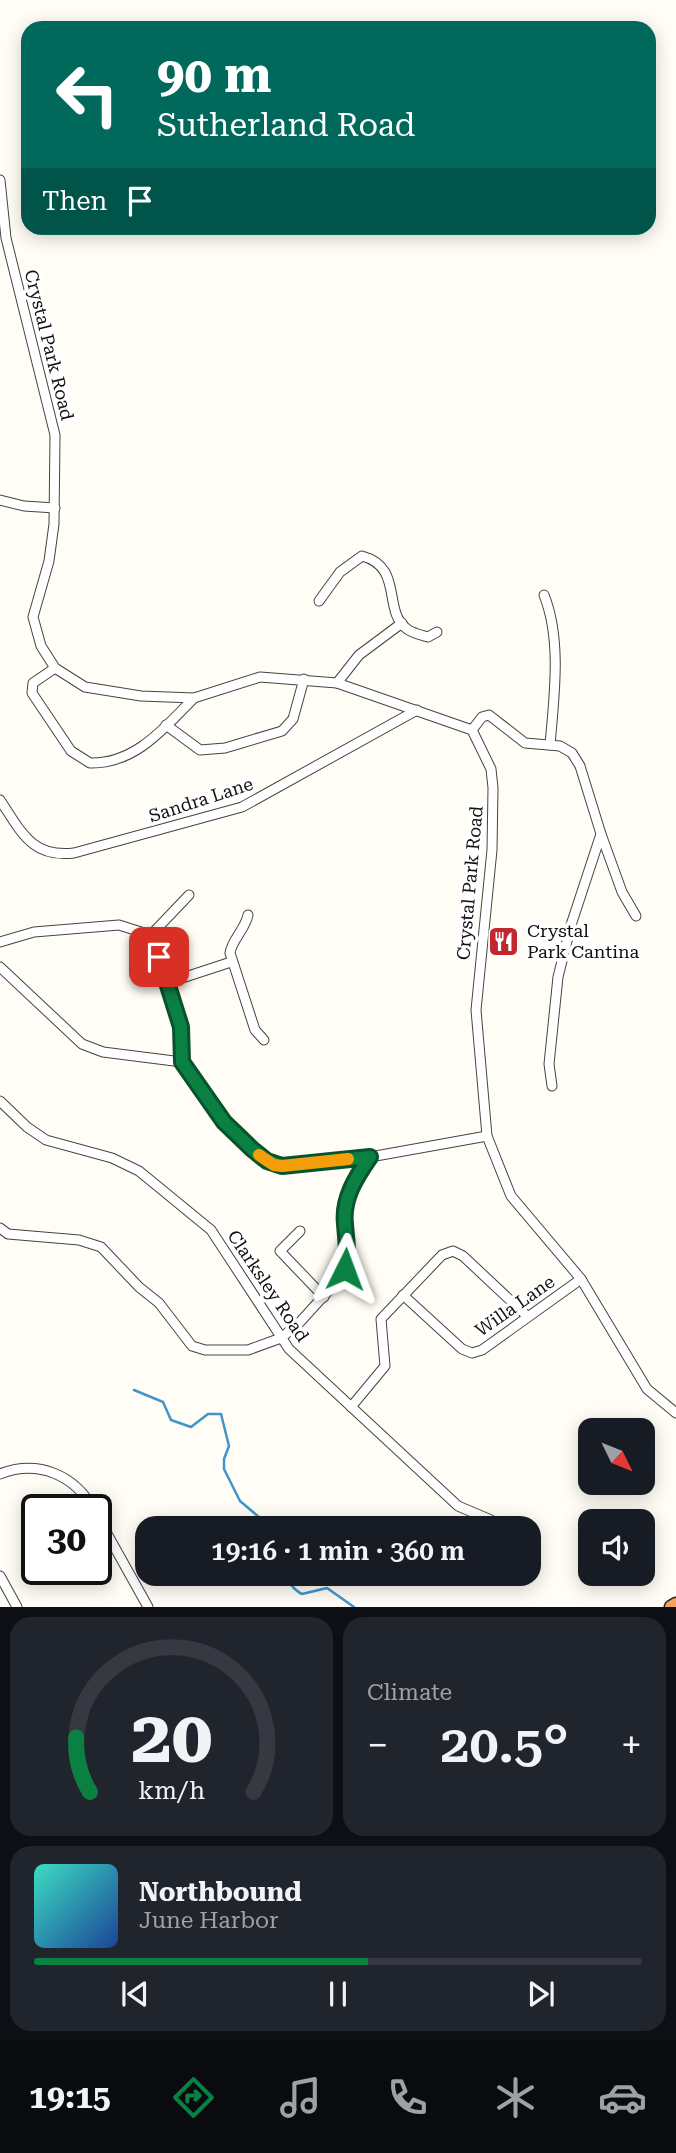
<!DOCTYPE html>
<html lang="en">
<head>
<meta charset="utf-8">
<style>
	:root { --surface:#171b24; --page:#20242c; --text:#f1f3f6; --muted:#9ea1a6; --line:#363941; --accent:#0b8043 }
	body { margin:0; font-family:"Roboto Serif",serif; background:var(--page); color:var(--text); height:100vh; display:flex; flex-direction:column; font-size:26px; white-space:nowrap }
	* { box-sizing:border-box; margin:0 }
	p { font-size:23px; color:var(--muted) }
	.icon { flex:none; width:38px; height:38px; fill:none; stroke:currentColor; stroke-width:2; stroke-linecap:round; stroke-linejoin:round }
	.map { position:relative; height:1607px; overflow:hidden }
	.drawer { display:flex; flex-direction:column; gap:10px; padding:10px; background:#0d0f14; flex:1 }
	.drawer>* { flex:none }
	.guide { position:absolute; left:21px; top:21px; width:635px; height:214px; border-radius:21px; box-shadow:0 4px 18px #0003; background:#00695c; color:#fff; overflow:hidden }
	.needle { width:46px; rotate:133deg }
	.buttons { position:absolute; left:578px; top:1418px; display:grid; gap:14px }
	.buttons a { display:grid; place-items:center; width:77px; height:77px; border-radius:14px; background:var(--surface); box-shadow:0 4px 18px #0003; font-size:35px }
	.speed { position:absolute; left:21px; top:1494px; display:flex; gap:14px; font-size:35px; font-weight:700; text-align:center }
	.speed>* { display:grid; place-content:center; width:91px; height:91px; border-radius:50%; background:var(--surface); box-shadow:0 4px 18px #0003; line-height:1 }
	.speed .limit { border:4px solid #111; border-radius:10px; background:#fff; color:#111 }
	.pin { position:absolute; display:grid; place-items:center; width:60px; height:60px; color:#fff; margin:-30px; border-radius:14px; box-shadow:0 4px 10px #0006 }
	.me { position:absolute; width:77px; margin:-38px; rotate:3deg; stroke-linejoin:round; filter:drop-shadow(0 0 5px #0008) }
	.turn { display:flex; align-items:center; gap:24px; height:147px; padding:0 21px; font-size:32px }
	.turn .icon { width:91px; height:91px; stroke-width:2.5 }
	.turn b { display:block; font-size:49px; line-height:60px }
	.then { display:flex; align-items:center; height:66px; padding:0 21px; background:#0003; gap:14px; font-size:26px }
	.big { font-size:52px; font-weight:600; line-height:1.1 }
	.drawer .card { flex:1; display:flex; flex-direction:column; justify-content:center; gap:10px; min-width:0; padding:0 24px; border-radius:21px; background:var(--page) }
	.drawer .dial { align-items:center; gap:0 }
	.dial svg { height:182px; overflow:visible; fill:none; stroke:var(--line); stroke-width:7; stroke-linecap:round; text-anchor:middle }
	.dial text { fill:var(--text); stroke:none }
	.song { display:flex; align-items:center; gap:21px }
	.cover { width:84px; height:84px; border-radius:10px; background:linear-gradient(135deg,hsl(170 70% 55%),hsl(220 70% 35%)) }
	.played { height:7px; border-radius:4px; background:linear-gradient(90deg,var(--accent) 55%,var(--line) 55%) }
	.keys { display:flex; justify-content:space-around; direction:ltr }
	.heat { display:flex; justify-content:space-between; align-items:center; font-size:38px; direction:ltr }
	.drawer .tiles { flex:1; display:grid; gap:10px; grid-template-columns:1fr 1fr }
	.card:last-child { grid-column:span 2 }
	.trip { position:absolute; left:135px; top:1516px; width:406px; height:70px; border-radius:21px; background:var(--surface); box-shadow:0 4px 18px #0003; font-weight:600; line-height:70px; text-align:center }
	.tabs { display:flex; height:112px; justify-content:space-around; align-items:center; background:#090b0e; color:var(--muted) }
	.tabs .icon { width:49px; height:49px }
	.tabs .selected { color:var(--accent) }
	.tabs b { font-size:32px; color:var(--text) }
	.map>svg:first-child { display:block }
	.lines { fill:none; stroke-linecap:round; stroke-linejoin:round }
	.stream { stroke:#3f96cf; stroke-width:2.5 }
	.minor-casing { stroke:#444; stroke-width:11 }
	.highway-casing { stroke:#222; stroke-width:15 }
	.minor { stroke:#fff; stroke-width:9 }
	.highway { stroke:#f5a25d; stroke-width:12 }
	.route-casing { stroke:#07532c; stroke-width:18 }
	.route { stroke:#0b8043; stroke-width:12 }
	.slow { stroke:#f59e0b; stroke-width:12 }
	.labels { text-anchor:middle; stroke-width:7; stroke-linejoin:round; paint-order:stroke }
	.street-label { font-size:18px; fill:#111; stroke:#fff }
	.poi-label { font-size:18px; fill:#111; stroke:#fff; text-anchor:start }
</style>
</head>
<body>
<div class="map">
<svg width="676" height="1607" viewBox="0 0 676 1607">
	<rect width="100%" height="100%" fill="#fffdf5"/>
	<g class="lines">
		<g class="stream">
			<path d="M134 1390 163 1402 171 1420 191 1427 208 1414H221L229 1446 224 1459V1469L240 1501 272 1528"/>
			<path d="M277 1573C290 1579 291 1589 302 1594L327 1588 354 1607"/>
		</g>
		<defs>
			<g id="minor">
				<path d="M0 180 6 238 55 435 54 524 49 561 33 617 41 646 55 668 85 687 141 696 194 698 260 677 337 683 472 730 491 769 493 788 492 850 476 1010 487 1136 511 1196 581 1279 647 1389 676 1413"/>
				<path d="M0 500 24 506 55 508"/>
				<path d="M544 595C562 640 554 697 550 745"/>
				<path d="M319 601 340 572 362 556C404 567 382 611 407 629 412 633 421 635 428 637L437 632"/>
				<path d="M55 668 33 683 32 693 71 751 90 763C136 764 165 727 194 698"/>
				<path d="M337 683 359 655 402 623"/>
				<path d="M166 725 200 750 225 748 282 731 293 719 304 679"/>
				<path d="M472 730 482 717 489 715 525 743 560 746 572 753 580 766 601 834 571 925 558 977 549 1064 552 1086"/>
				<path d="M0 800C21 831 31 858 74 853L242 807 417 710"/>
				<path d="M601 834 622 892 636 916"/>
				<path d="M248 915C245 930 232 939 230 953L255 1030 264 1040"/>
				<path d="M148 938 189 895"/>
				<path d="M0 942 34 932 119 925 141 932 155 947 170 982 181 1027 182 1062 224 1122 273 1165 370 1157 487 1136"/>
				<path d="M0 967 82 1044 103 1052 182 1062"/>
				<path d="M170 982 231 962"/>
				<path d="M0 1101 27 1127 46 1140 112 1158 139 1171 211 1230 289 1349 458 1506 491 1520"/>
				<path d="M0 1228 8 1234 79 1240 101 1247 139 1287 159 1303 192 1346 205 1350H248L281 1338 300 1322 340 1278 348 1253 346 1207 354 1182 370 1157"/>
				<path d="M300 1231 280 1251 324 1297"/>
				<path d="M403 1295 462 1349 472 1353 482 1350 581 1279"/>
				<path d="M351 1407 385 1366 381 1319 442 1255 453 1251 463 1256 527 1316"/>
				<path d="M0 1474C38 1459 75 1475 94 1510"/>
				<path d="M96 1514 148 1607"/>
				<path d="M0 1576 17 1607"/>
			</g>
			<path id="highway" d="M671 1607 676 1604"/>
		</defs>
		<use href="#minor" class="minor-casing"/>
		<use href="#highway" class="highway-casing"/>
		<use href="#minor" class="minor"/>
		<use href="#highway" class="highway"/>
	</g>
	<g class="lines">
		<defs>
			<path id="route" d="M159 957 181 1027 182 1062 224 1122 252 1149 267 1161 282 1166 370 1157C356 1177 342 1199 345 1224 346 1240 349 1253 345 1269"/>
		</defs>
		<use href="#route" class="route-casing"/>
		<use href="#route" class="route"/>
		<path class="slow" d="M259 1155 274 1165 282 1166 348 1159"/>
	</g>
	<defs>
		<symbol id="restaurant-square" viewBox="-11 -11 22 22"><rect x="-9" y="-9" width="18" height="18" rx="4" fill="#c4262e" stroke="#fff"/><path d="M-5-6h1v4h1v-4h1v4h1v-4h1v5L-1.5 .5V6h-2V.5L-5-1ZM5-6V6H3V1.5H1.5Q1.5-4 5-6Z" fill="#fff"/></symbol>
	</defs>
	<g fill-rule="evenodd">
		<use href="#restaurant-square" x="486" y="924" width="35" height="35"/>
	</g>
	<g class="labels">
		<g class="street-label">
			<text transform="translate(49 345) rotate(76)" y="6">Crystal Park Road</text>
			<text transform="translate(201 800) rotate(-18)" y="6">Sandra Lane</text>
			<text transform="translate(470 883) rotate(-85)" y="6">Crystal Park Road</text>
			<text transform="translate(268 1286) rotate(56)" y="6">Clarksley Road</text>
			<text transform="translate(515 1306) rotate(-35)" y="6">Willa Lane</text>
		</g>
		<g class="poi-label">
			<text x="527" y="937">Crystal<tspan x="527" dy="21">Park Cantina</tspan></text>
		</g>
	</g>
</svg>
<div class="buttons">
<a><svg class="needle" viewBox="-14 -14 28 28"><path d="M0-13l5 13h-10z" fill="#e53935"/><path d="M0 13l5-13h-10z" fill="#9ea1a6"/></svg></a>
<a><svg class="icon" aria-label="sound" viewBox="0 0 24 24"><path d="M4 9h4l5-4v14l-5-4H4zM17 9q2 3 0 6"/></svg></a>
</div>
<div class="speed"><div class="limit">30</div></div>
<div class="pin" style="left:159px;top:957px;background:#d93025"><svg class="icon" aria-label="arrive" viewBox="0 0 24 24"><path d="M6 21V4h12l-3 4 3 4H6"/></svg></div>
<svg class="me" style="left:345px;top:1269px" viewBox="-20 -20 40 40"><path d="M0-17L14 15 0 8-14 15z" fill="#0b8043" stroke="#fff" stroke-width="4"/></svg>
<div class="trip">19:16 · 1 min · 360 m</div>
<div class="guide">
<div class="turn"><svg class="icon" aria-label="left" viewBox="0 0 24 24"><path d="M17 20v-9H6M10 6l-5 5 5 5"/></svg><div><b>90 m</b>Sutherland Road</div></div>
<div class="then">Then<svg class="icon" aria-label="arrive" viewBox="0 0 24 24"><path d="M6 21V4h12l-3 4 3 4H6"/></svg></div>
</div>
</div>
<section class="drawer">
<div class="tiles">
<div class="card dial"><svg viewBox="0 0 100 80">
<path d="M14 69A42 42 0 1 1 86 69"/>
<path d="M14 69A42 42 0 0 1 8 45" stroke="#0b8043"/>
<text x="50" y="56" font-size="32" font-weight="700">20</text>
<text x="50" y="72" font-size="11">km/h</text>
</svg></div>
<div class="card"><p>Climate</p>
<div class="heat"><a>−</a><b class="big">20.5°</b><a>+</a></div>
</div>
<div class="card">
<div class="song"><i class="cover"></i><div><b>Northbound</b><p>June Harbor</p></div></div>
<div class="played"></div>
<div class="keys"><svg class="icon" aria-label="previous" viewBox="0 0 24 24"><path d="M18 5L8 12l10 7zM5 5v14"/></svg><svg class="icon" aria-label="pause" viewBox="0 0 24 24"><path d="M8 5v14M16 5v14"/></svg><svg class="icon" aria-label="next" viewBox="0 0 24 24"><path d="M6 5l10 7-10 7zM19 5v14"/></svg></div>
</div>
</div>
</section>
<nav class="tabs">
<b>19:15</b>
<svg class="icon selected" aria-label="directions" viewBox="0 0 24 24"><path d="M12 3l9 9-9 9-9-9zM9 14v-3h6M13 9l2 2-2 2"/></svg>
<svg class="icon" aria-label="music" viewBox="0 0 24 24"><path d="M9 18V5l10-2v13"/><circle cx="6" cy="18" r="3"/><circle cx="16" cy="16" r="3"/></svg>
<svg class="icon" aria-label="phone" viewBox="0 0 24 24"><path d="M5 4h4l2 5-3 2q2 4 5 5l2-3 5 2v4C11 20 4 13 5 4z"/></svg>
<svg class="icon" aria-label="climate" viewBox="0 0 24 24"><path d="M12 3v18M4 7l16 10M4 17L20 7"/></svg>
<svg class="icon" aria-label="car" viewBox="0 0 24 24"><path d="M5 17H2v-5l4-1 3-4h7l3 4 3 1v5h-3M9 17h6M6 11h13"/><circle cx="7" cy="17" r="2"/><circle cx="17" cy="17" r="2"/></svg>
</nav>
</body>
</html>
